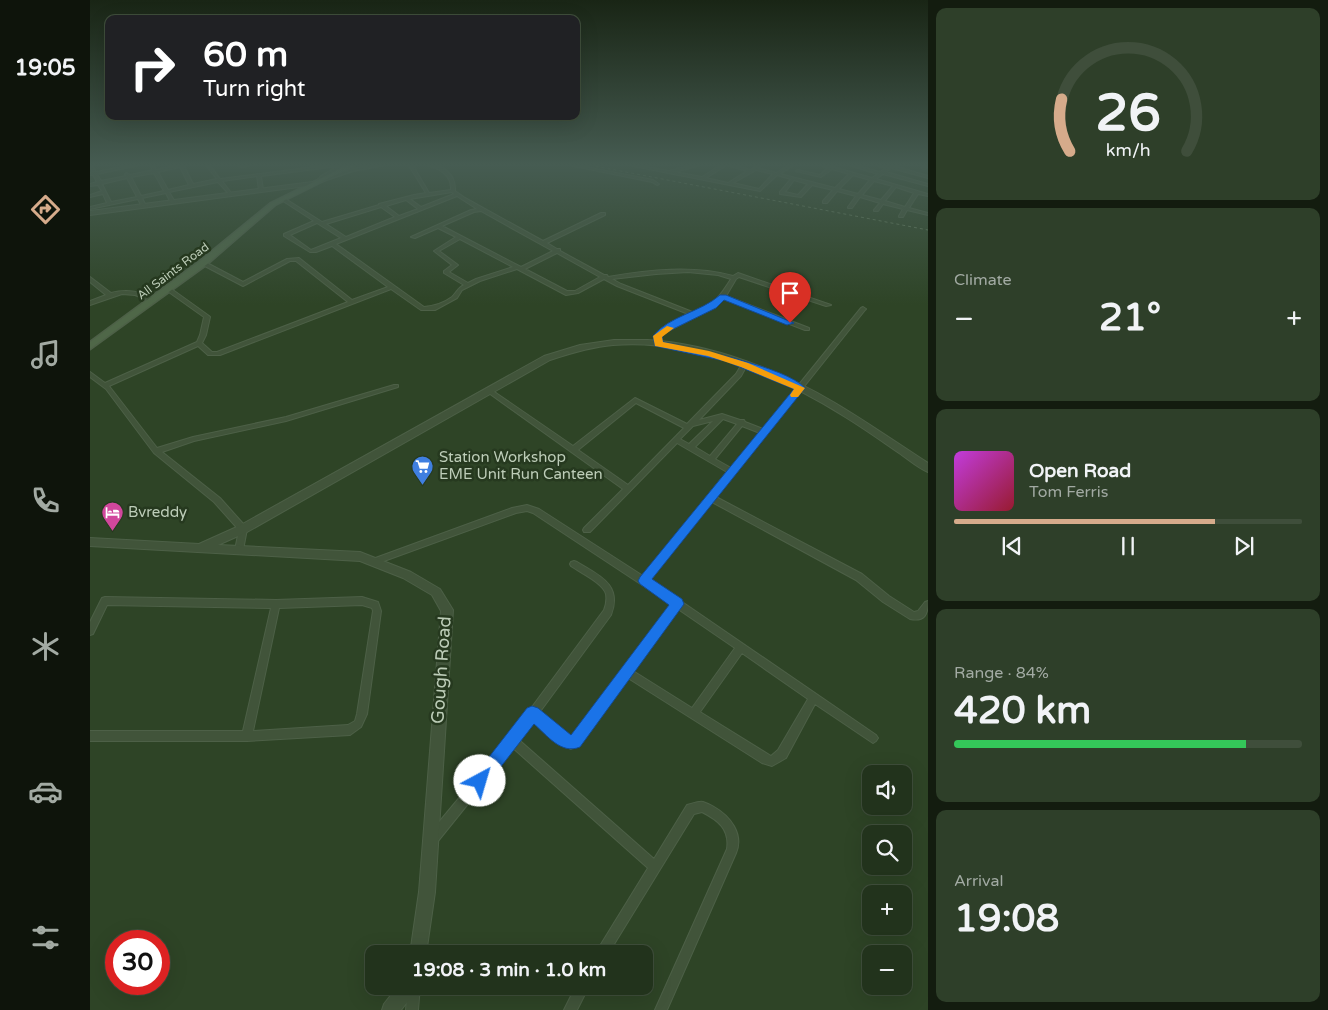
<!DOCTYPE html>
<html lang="en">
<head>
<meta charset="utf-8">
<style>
	:root { --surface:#22331c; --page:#2e3f29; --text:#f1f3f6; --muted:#a2aaa3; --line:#3f4e3b; --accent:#d6ab8b }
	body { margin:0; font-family:"Varela Round",sans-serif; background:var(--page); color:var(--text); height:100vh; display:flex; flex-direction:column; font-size:19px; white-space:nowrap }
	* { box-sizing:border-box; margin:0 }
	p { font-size:16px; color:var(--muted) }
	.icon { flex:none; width:28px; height:28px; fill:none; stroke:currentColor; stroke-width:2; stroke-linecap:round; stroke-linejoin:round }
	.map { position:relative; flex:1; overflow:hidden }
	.details { display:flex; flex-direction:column; gap:8px; padding:8px; background:#131c0f; width:400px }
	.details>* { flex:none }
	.banner { position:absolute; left:15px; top:15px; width:475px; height:105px; border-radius:10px; box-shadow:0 5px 20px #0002,0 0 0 1px var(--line); background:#202124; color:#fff; overflow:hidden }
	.controls { position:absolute; left:772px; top:765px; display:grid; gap:10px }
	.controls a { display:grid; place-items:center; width:50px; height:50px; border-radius:10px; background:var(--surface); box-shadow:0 5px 20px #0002,0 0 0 1px var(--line); font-size:25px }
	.speed { position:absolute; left:15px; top:930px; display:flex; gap:10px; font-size:25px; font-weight:700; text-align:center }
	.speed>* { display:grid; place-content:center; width:65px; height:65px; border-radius:50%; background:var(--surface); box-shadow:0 5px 20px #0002,0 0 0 1px var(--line); line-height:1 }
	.speed .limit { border:8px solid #d22; background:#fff; color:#111 }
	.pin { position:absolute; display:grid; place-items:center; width:42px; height:42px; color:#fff; margin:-51px -21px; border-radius:50% 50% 50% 0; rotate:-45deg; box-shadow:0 0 5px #0007 }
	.pin .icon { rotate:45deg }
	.me { position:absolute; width:55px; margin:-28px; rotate:39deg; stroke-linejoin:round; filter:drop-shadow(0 0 4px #0008) }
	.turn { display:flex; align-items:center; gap:18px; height:105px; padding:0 15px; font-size:22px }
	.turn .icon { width:65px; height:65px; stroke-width:2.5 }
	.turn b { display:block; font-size:35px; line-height:42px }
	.big { font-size:38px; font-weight:800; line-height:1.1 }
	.details .tile { flex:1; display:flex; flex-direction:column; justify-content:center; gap:8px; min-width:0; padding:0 18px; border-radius:10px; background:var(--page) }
	.details .dial { align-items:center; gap:0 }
	.dial svg { height:130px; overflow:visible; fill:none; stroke:var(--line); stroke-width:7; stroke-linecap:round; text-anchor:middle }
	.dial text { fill:var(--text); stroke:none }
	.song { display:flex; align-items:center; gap:15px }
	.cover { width:60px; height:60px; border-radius:8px; background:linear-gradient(135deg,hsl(290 70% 55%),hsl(350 70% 35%)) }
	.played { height:5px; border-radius:2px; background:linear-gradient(90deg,var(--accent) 75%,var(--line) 75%) }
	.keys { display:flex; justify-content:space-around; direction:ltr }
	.heat { display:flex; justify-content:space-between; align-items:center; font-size:28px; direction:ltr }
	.charge { height:8px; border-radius:4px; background:linear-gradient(90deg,#34c759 84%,var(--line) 0) }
	.trip { position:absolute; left:275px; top:945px; width:288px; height:50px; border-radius:10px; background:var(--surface); box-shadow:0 5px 20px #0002,0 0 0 1px var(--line); font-weight:800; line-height:50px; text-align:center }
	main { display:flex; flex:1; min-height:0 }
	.dock { display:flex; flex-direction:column; width:90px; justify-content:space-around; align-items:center; background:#0e140b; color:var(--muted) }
	.dock .icon { width:35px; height:35px }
	.dock .current { color:var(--accent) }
	.dock b { font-size:22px; color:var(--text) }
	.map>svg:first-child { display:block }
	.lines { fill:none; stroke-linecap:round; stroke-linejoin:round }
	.minor-casing { stroke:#4d6047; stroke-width:2 }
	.tertiary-casing { stroke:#4d6047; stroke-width:2 }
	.secondary-casing { stroke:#4d6047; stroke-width:3 }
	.minor { fill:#41543a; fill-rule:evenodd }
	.tertiary { fill:#41543a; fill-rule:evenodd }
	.secondary { fill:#4f6748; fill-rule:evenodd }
	.rail { stroke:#647b5c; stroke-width:1; stroke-dasharray:3 3; stroke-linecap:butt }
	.route { fill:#1a73e8; stroke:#114b97 }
	.slow { fill:#f59e0b }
	.labels { text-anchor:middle; stroke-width:5; stroke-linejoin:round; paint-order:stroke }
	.far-street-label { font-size:12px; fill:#bdcdb8; stroke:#26391f }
	.poi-label { font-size:15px; fill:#bdcdb8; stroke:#26391f; text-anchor:start }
	.near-street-label { font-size:18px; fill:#bdcdb8; stroke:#26391f }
</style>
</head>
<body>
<main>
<nav class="dock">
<b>19:05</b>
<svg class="icon current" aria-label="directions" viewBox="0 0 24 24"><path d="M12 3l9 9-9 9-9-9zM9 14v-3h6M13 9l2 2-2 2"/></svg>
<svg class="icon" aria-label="music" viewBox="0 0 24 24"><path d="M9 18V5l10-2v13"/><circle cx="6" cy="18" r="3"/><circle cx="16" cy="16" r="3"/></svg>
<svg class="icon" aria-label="phone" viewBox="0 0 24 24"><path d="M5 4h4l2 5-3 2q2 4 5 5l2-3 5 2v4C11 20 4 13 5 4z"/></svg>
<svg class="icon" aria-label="climate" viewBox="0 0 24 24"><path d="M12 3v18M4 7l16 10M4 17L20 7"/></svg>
<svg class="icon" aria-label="car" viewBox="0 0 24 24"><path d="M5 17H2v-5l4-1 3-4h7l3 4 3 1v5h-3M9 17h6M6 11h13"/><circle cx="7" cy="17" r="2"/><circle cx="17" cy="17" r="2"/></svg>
<svg class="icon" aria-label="filters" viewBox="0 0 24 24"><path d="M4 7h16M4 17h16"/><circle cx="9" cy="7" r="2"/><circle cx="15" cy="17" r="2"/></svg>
</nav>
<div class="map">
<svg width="838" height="1010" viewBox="0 0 838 1010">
	<rect width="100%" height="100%" fill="#2e4426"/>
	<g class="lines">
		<defs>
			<g id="minor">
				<path d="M48 164H54L7 174 11 181 36 176 35 174 37 173 40 175 63 170 59 164H63L66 170 89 165V164H100L99 165 94 166 103 184 127 179 115 164H119L130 179 247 164H256L233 179C253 172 279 162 301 164L263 171 222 185H220V183L227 181 231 176 248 166 171 176 173 190 171 191 169 190 167 176 132 181 142 194 140 195 128 182 79 192 85 202 83 203H81L76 193 52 198 56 206 54 207H52L48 199 0 209V207L17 203 13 194 0 197V195L12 191 8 185 0 186V184L7 182 3 175H0V173L2 172 1 167H3L6 172ZM90 167 99 185 78 190 68 172ZM64 173 74 191 51 196 41 177ZM37 178 47 197 21 202 12 184Z"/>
				<path d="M143 164H167L152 167Z"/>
				<path d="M318 164H322L339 193 361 190C362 174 349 168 336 165L335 164C352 164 366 173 365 191L375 198 453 241 511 213H515V215L457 243 467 249H470V251L514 275H517L518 277C559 270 602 265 643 276L648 273 741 305 736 306 649 277 646 279 636 296 719 328V330H715L634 299 625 307 572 334 570 339 571 344 568 346 565 344 564 339 568 332 601 315 527 286 514 279 488 293 476 295 427 269 390 281 372 290 367 298 345 310H331L301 289 130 355H118L108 346 19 386 67 448 103 437 196 417 304 385H308V387L196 421 104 441 72 452 130 498 156 527 157 529 153 550 152 552 149 553 146 552 145 550 149 530 124 502 64 453 16 389 0 377V372L15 383 107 342 110 335 114 317 76 290V288H80L119 316 120 317 116 335 112 343 122 352H127L258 302 206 261H200L153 286 111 264V262H115L153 282 197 259 209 258 262 300 298 287 242 246 226 252H220L194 236V234L224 221 190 199 194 198 232 222 289 205V204L324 195 336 193ZM362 192 364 194 331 207 320 199ZM367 196 387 209 381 210 321 237 325 238 348 228 366 237 344 251 362 265 354 271V273L374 285C368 288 366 293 362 297 354 303 344 306 334 307L246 244ZM316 200 328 209 309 216 296 206ZM291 207 305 217 256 237 236 224ZM391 211 463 251 431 267 352 226 384 212ZM227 223 251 238 221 250 200 235ZM370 239 423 267 386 279 378 283 359 272 368 265 349 251ZM467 253 510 277 485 291H477L435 269ZM598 272 628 275 641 279C629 298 625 303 605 313L531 284 522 279 566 274Z"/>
				<path d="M474 164H480L563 180 569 184 567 185 562 182Z"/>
				<path d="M533 164H539L579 171 607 164H612L611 165 585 172 612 177C635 163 632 161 660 170L670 164H674L668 168 686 173 701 164H705L690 174 745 188 759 174 742 169 731 177 706 171 708 170 730 175 738 168 727 164H732L782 178 788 174 755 164H760L790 172 796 168 785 165 784 164 798 166 802 164H806L804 166 838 176V178L801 168 796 172 838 184V186L793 174 786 179 838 194V196L828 194 819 208 838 213V215L817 210 813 217H809V216L813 209 793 204 788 211H784V210L790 203 770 197 762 208H758V207L766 196 747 191 737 203H733V201L743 190 722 185 711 197 690 194V192L701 179 687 175 670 191ZM637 165 657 171 638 183 616 178ZM666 170 683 174 669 189 643 183ZM763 175 780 180 768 194 749 189ZM704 180 718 184 708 195 695 192ZM784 181 803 186 791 200 772 195ZM806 187 824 193 815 207 795 201Z"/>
				<path d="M836 164H838V166L835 169H833L832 168Z"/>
				<path d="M0 277 21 293C36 289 53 291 66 300L63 302 45 295 32 294 0 305V301L16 295 0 282Z"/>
				<path d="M773 307 776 309 775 310 626 497 772 574 799 596 824 612 828 611 835 602 838 601C838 614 835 622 820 619L793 602 766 580 622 502 560 580 786 735 788 738 786 741 783 743 780 741 725 704 696 758 682 766 672 763 538 678 488 745 481 749 473 745 443 721 429 740 564 859 597 805C602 804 608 801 613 802 616 803 621 805 624 807 640 816 654 834 646 853L577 1010H565L637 849C640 829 628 820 612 812L604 814 518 954H505L558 868 423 748 348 841 344 842 340 841 339 837 340 833 419 738 514 610C516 605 517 600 516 594 513 583 491 573 481 566L480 564 481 562 484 561 487 562C508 575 533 584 521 615L449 713 479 738 482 739 581 604 443 513 437 511 426 513 283 565 280 564 279 562 280 560 422 508 437 505 449 509 553 576 637 472 587 443 500 532H494L493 530 494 528 533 489 396 391V389H400L483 446 545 398 597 424 646 374 652 364 654 363 657 365 651 376 609 420 632 414 650 420H654L655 422 673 429 771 308ZM546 403 594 428 538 485 488 450ZM633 419 647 424 620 456 605 447ZM623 421 599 444 590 439 603 426ZM652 426 670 433 641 468 625 459ZM588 609 645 648 602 708 543 671ZM652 653 718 699 688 750 681 756 610 712Z"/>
				<path d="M15 597 186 600 272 597 288 602 291 611 277 714 271 727 260 735 157 741H0V731H153L181 608 17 605 3 634 0 635V622L12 598ZM272 605 282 608 283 611 267 714 265 721 258 725 163 731 189 608Z"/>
				<path d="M318 986H330L328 1010H316Z"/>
				<path d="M486 986H499L487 1010H474Z"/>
			</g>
			<g id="tertiary">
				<path d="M222 182 225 184 224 185 0 215V211Z"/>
				<path d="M524 340C535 340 547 340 558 340 623 344 689 370 745 403 777 422 807 443 838 463V472C828 468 818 459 809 453 790 440 772 427 752 415 688 375 600 338 523 345 501 347 481 353 460 360L157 532 128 545 270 552 321 572 350 589 363 610 345 892 336 954H320L329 892 351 611 342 595 313 578 270 561 0 546V538L109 544 149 526 454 356 490 345Z"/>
				<path d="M308 986H327L325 992 311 1010H292L294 1004Z"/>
			</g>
			<path id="secondary" d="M260 164H267L185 205 116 265 0 349V342L110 261 181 203Z"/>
		</defs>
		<use href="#minor" class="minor-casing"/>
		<use href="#tertiary" class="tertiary-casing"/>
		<use href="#secondary" class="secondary-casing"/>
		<use href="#minor" class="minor"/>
		<use href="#tertiary" class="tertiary"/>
		<use href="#secondary" class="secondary"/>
		<path class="rail" d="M494 164 838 230"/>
	</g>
	<linearGradient id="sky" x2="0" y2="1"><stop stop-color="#192515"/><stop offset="0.54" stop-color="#465c52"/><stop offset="1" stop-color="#465c52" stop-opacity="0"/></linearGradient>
	<rect width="838" height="305" fill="url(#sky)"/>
	<path class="route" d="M630 295H636L704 323 697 325 634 300 626 308 577 332 572 337 573 342C603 349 695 366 715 388L562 579 592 599 594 604 490 747C471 755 457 735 444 724L396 786 390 789 385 786 383 781 385 775 437 708 442 706 448 708 481 735 579 605 550 584 548 581 550 577 704 389 635 361 565 346 563 336C579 316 611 312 630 295Z"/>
	<path class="slow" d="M577 326 584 328 572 337 573 342 619 351 658 363 715 388 708 397H701L700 395 704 389 651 367 618 356 565 346 563 336Z"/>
	<defs>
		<symbol id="supermarket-pin" viewBox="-11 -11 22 30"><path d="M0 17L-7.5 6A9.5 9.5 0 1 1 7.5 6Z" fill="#3f7fe0" stroke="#26391f"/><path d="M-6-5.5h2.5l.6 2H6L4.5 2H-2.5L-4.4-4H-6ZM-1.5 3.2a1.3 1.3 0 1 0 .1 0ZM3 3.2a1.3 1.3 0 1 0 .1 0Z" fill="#fff"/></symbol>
		<symbol id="hotel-pin" viewBox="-11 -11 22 30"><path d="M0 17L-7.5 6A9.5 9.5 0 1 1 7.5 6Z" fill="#d1479c" stroke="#26391f"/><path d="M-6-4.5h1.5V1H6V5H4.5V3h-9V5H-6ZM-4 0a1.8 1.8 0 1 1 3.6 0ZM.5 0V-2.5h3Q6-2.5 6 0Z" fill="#fff"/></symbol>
	</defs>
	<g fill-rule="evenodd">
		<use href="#supermarket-pin" x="320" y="454" width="25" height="34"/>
		<use href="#hotel-pin" x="10" y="500" width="25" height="34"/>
	</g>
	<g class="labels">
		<g class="far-street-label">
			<text transform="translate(83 271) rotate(-37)" y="4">All Saints Road</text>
		</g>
		<g class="poi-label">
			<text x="349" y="462">Station Workshop<tspan x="349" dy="17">EME Unit Run Canteen</tspan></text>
			<text x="38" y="517">Bvreddy</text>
		</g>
		<g class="near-street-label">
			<text transform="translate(351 670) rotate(-86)" y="6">Gough Road</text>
		</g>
	</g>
</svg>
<div class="controls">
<a><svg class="icon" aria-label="sound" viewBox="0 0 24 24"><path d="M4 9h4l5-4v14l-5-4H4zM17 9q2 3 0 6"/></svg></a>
<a><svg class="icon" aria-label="search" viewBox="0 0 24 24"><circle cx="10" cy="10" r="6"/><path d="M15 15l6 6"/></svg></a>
<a>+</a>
<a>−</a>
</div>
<div class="speed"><div class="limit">30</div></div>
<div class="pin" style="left:700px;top:323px;background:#d93025"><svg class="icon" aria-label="arrive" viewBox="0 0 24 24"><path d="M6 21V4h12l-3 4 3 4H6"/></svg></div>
<svg class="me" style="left:390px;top:781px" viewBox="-20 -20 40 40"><circle r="19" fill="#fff"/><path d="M0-13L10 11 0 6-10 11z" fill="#1a73e8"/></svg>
<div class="trip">19:08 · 3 min · 1.0 km</div>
<div class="banner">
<div class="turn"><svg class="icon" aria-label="right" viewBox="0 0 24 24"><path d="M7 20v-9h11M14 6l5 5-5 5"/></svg><div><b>60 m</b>Turn right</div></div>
</div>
</div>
<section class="details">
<div class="tile dial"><svg viewBox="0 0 100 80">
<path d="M14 69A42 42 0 1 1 86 69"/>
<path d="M14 69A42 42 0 0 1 9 37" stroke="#d6ab8b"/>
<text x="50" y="56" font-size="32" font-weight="700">26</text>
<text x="50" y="72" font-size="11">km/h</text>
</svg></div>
<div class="tile"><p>Climate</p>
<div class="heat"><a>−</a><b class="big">21°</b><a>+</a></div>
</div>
<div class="tile">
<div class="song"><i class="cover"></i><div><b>Open Road</b><p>Tom Ferris</p></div></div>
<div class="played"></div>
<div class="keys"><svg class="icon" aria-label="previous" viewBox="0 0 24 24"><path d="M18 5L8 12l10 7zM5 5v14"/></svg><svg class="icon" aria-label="pause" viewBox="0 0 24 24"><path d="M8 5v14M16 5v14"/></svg><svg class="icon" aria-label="next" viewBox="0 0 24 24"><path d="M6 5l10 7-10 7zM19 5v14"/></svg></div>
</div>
<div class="tile"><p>Range · 84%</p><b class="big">420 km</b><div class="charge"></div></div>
<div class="tile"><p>Arrival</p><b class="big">19:08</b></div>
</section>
</main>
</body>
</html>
